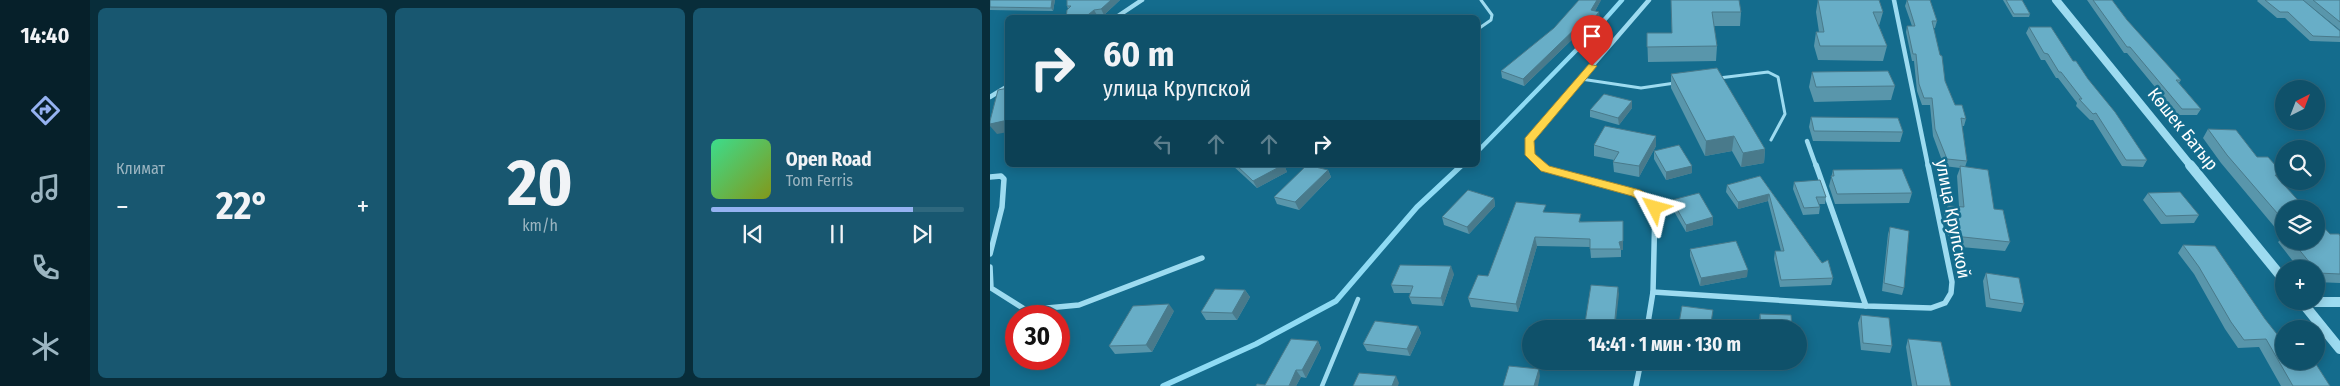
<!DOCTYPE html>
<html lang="ru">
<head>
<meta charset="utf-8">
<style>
	:root { --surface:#0f516a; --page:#185770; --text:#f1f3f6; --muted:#9bb5c1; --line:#2f687e; --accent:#95b2f1 }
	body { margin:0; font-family:"Fira Sans Condensed",sans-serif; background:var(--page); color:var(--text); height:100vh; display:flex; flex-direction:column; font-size:19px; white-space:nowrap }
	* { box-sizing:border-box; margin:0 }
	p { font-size:16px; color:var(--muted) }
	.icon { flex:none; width:28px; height:28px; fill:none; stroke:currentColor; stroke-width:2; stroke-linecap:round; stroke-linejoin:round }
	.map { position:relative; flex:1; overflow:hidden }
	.panel { display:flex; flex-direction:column; gap:8px; padding:8px; background:#082d3a; width:900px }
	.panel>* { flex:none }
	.guide { position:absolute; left:15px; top:15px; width:475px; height:152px; border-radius:8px; box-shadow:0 2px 12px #0003,0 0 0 1px var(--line); background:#0f516a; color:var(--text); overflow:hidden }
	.needle { width:32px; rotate:42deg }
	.buttons { position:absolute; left:1285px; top:80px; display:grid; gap:10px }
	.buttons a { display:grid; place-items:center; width:50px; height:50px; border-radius:50%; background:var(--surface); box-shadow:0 2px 12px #0003,0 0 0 1px var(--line); font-size:25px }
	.speed { position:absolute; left:15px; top:305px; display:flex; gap:10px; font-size:25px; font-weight:700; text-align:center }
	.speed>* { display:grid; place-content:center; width:65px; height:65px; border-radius:50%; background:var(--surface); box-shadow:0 2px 12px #0003,0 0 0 1px var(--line); line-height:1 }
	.speed .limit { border:8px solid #d22; background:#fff; color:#111 }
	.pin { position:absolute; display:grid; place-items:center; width:42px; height:42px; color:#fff; margin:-51px -21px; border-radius:50% 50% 50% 0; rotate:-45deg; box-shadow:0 0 5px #0007 }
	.pin .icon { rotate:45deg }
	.me { position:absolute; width:55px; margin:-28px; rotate:309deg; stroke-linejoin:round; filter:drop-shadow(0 0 4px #0008) }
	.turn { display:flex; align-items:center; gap:18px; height:105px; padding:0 15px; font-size:22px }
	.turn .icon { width:65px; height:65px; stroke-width:2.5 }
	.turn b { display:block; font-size:35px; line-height:42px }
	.lanes { display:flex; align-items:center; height:48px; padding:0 15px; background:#0003; justify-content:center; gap:25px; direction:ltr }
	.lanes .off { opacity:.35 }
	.big { font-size:38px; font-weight:700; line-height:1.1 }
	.panel .tile { flex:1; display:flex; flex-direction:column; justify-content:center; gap:8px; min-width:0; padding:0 18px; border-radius:8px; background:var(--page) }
	.panel .dial { align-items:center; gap:0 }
	.dial b { font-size:65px; line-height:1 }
	.song { display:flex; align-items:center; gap:15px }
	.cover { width:60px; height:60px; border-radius:8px; background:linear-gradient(135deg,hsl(150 70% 55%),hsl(70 70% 35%)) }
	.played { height:5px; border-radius:2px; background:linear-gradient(90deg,var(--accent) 80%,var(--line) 80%) }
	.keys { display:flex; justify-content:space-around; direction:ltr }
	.heat { display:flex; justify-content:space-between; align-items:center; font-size:28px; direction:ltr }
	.panel .tiles { flex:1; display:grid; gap:8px; grid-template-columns:repeat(3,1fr) }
	.trip { position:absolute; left:532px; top:320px; width:285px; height:50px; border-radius:25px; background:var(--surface); box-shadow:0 2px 12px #0003,0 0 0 1px var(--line); font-weight:700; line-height:50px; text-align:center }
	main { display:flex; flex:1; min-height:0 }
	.tab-bar { display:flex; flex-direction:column; width:90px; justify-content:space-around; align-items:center; background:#06202a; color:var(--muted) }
	.tab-bar .icon { width:35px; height:35px }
	.tab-bar .active { color:var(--accent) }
	.tab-bar b { font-size:22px; color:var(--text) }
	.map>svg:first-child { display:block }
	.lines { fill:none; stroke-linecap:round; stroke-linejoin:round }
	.stream-far1 { stroke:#8fdbf4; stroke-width:4.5 }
	.stream { stroke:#8fdbf4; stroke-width:5.5 }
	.service-far1 { stroke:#9ddbf0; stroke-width:3 }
	.service { stroke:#9ddbf0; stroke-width:4.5 }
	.minor-far1 { stroke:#9ddbf0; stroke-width:4.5 }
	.minor { stroke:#9ddbf0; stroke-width:5.5 }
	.tertiary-far1 { stroke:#9ddbf0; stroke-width:8 }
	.tertiary { stroke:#9ddbf0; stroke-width:10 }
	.wall { fill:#5996ab }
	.shaded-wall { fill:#497a8b }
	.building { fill:#68aec7; stroke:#497a8b }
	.route { fill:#ffd54a; stroke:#a68a30 }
	.labels { text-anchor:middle; stroke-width:5; stroke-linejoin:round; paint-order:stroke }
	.street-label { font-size:18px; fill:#fff; stroke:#146c8d }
</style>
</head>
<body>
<main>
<nav class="tab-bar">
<b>14:40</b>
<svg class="icon active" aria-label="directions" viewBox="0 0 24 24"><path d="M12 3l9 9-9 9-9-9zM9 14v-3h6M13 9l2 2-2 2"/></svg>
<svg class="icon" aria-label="music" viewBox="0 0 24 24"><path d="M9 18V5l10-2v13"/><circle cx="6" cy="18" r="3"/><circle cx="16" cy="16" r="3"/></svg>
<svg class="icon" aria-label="phone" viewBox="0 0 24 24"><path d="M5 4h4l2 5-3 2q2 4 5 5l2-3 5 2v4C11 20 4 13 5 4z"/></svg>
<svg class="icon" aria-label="climate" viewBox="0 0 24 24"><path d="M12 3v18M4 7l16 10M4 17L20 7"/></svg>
</nav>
<section class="panel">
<div class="tiles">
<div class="tile"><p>Климат</p>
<div class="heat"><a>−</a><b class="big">22°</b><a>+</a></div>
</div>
<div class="tile dial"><b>20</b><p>km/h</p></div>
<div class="tile">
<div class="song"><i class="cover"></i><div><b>Open Road</b><p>Tom Ferris</p></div></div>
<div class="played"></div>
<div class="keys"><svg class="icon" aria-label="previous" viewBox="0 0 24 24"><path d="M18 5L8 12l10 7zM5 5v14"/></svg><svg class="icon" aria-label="pause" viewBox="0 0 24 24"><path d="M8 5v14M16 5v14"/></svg><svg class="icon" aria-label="next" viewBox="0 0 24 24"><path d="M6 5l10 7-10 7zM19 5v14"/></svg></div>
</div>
</div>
</section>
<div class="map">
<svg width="1350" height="386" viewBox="0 0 1350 386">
	<rect width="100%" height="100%" fill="#146c8d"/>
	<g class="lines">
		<path class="stream-far1" d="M488 151 601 35 632 0"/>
		<path class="stream" d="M173 386 266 344 346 301 427 207 472 165"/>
		<g class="service-far1">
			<path d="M488 29 501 20 502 15 491 0"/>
			<path d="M729 78 778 72 788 77 795 114 781 140"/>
			<path d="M591 79 651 88 685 83"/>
		</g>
		<path class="service" d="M332 386 368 299"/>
		<g class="minor-far1">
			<path d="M904 0 938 166"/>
			<path d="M125 18 152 0"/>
			<path d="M0 97 18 86"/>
			<path d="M817 141 826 166"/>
			<path d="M552 166 540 155 538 140 659 0"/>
		</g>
		<g class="minor">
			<path d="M551 165 555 169 646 193 657 199 665 208 663 292 657 329"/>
			<path d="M826 165 876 306"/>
			<path d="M0 177 11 176 14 179 12 207 0 254"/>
			<path d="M0 267 1 288 36 310 89 305 212 258"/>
			<path d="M663 292 876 306 941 308 955 303 961 293 962 282 938 165"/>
			<path d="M646 386 651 361"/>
		</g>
		<path class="tertiary-far1" d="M1066 0 1201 166"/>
		<g class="tertiary">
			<path d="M1200 165 1294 280"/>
			<path d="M1311 301 1350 349"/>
			<path d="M1312 302H1350"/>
		</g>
	</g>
	<g class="wall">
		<path d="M0 0H65L63 11 0 10Z"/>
		<path d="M77 0H130L114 15H107L78 9 77 6Z"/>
		<path d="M611 0 605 11 610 18 600 30 593 29 534 86 512 78 511 71Z"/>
		<path d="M681 0 751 12 750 26H724L727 46 726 61 658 62 657 33H682Z"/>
		<path d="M828 0H889L893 12 889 26 897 46 893 61 828 60 824 46 826 32H829L826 12Z"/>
		<path d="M917 0H940L947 21 945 28H943L955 81 965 105 976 119 974 126H972L977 161 975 167 1004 209 1020 242 1015 251 960 246 954 215 958 206H969L967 176 970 168 954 166 943 136 940 105H932L927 91 924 61H922L916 32 917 26H922L915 6Z"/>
		<path d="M1013 0H1032L1040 14 1039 17H1023Z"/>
		<path d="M1097 0H1122L1137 20 1191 80 1189 83 1211 109 1207 115H1188L1137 53H1134Z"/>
		<path d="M1268 0H1313L1350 31V42L1320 41 1295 18H1287L1267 1Z"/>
		<path d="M1313 0H1350V30Z"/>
		<path d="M1039 27 1083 61 1098 79 1157 160 1153 167 1132 166 1103 120H1100L1086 106 1087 103 1068 78H1066L1055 60H1051L1036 33Z"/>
		<path d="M822 72 905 86 901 100 824 102 819 87Z"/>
		<path d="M681 74 775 149 774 163 751 167 742 151 715 156 681 88Z"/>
		<path d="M642 101V108L629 125 600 117V110Z"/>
		<path d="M821 117 913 132 910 142 823 141 819 127Z"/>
		<path d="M1218 129 1267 157 1294 175V176L1290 181 1294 209V241H1326L1340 234 1350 236V283L1326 282V269H1309L1288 242 1293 237 1231 163 1213 138Z"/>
		<path d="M604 145 666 146 649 177 624 172 623 162 624 160 604 156Z"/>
		<path d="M664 151 702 173 676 180 664 159Z"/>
		<path d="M242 165H294L297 172 267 188Z"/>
		<path d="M338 170 341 177 309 210 287 204 284 197Z"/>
		<path d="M843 170 922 193 919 203 845 204 839 186Z"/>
		<path d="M770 176 843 278 841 285 790 287 784 259 785 251H791L778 201 748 209 736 192 737 185Z"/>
		<path d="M804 182 836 197 835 204H829L830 207 829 214 813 215 803 189Z"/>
		<path d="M1158 193 1209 215 1204 223 1171 224 1153 200Z"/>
		<path d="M504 198 505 206 479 234 454 225 452 217Z"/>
		<path d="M682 200 723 217V225L696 232 682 208Z"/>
		<path d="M557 212 592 222 633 221V250H631V257L601 258 600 247 547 246 528 312 481 307 478 298Z"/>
		<path d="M900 227 914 288 912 295 892 291 898 234Z"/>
		<path d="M1193 245 1225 246 1294 361 1340 386H1291L1269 347 1248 348 1235 329 1204 274 1188 253Z"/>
		<path d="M700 249 757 277 710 286 700 256Z"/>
		<path d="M996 273 1034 304 1031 312 996 307 993 281Z"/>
		<path d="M464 274 453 306 422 304 419 297 421 293H404L401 285Z"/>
		<path d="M255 290 260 297 247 320H216L211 312Z"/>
		<path d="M184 311 162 352 125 354 119 346Z"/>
		<path d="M770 314 802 329H769V322Z"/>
		<path d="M871 315 902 346 900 353 871 350 868 323Z"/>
		<path d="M428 326 431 333 420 356 377 351 373 344Z"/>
		<path d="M918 339 961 386H922L916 347Z"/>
		<path d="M328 341 331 348 316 378 311 377 306 386H266L275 385Z"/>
		<path d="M578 361H621L620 371 579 369Z"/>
		<path d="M772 361H805L804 367 772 366Z"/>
	</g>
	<g class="shaded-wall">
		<path d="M62 0H65L63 11 61 8Z"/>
		<path d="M121 0H130L114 15 111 9Z"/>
		<path d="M607 0H611L602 17 601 10Z"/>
		<path d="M104 10 107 15 104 18H94Z"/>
		<path d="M609 12 610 18 600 30 599 24Z"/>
		<path d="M592 22 593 29 534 86 533 79Z"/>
		<path d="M642 101V108L629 125 628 118Z"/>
		<path d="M18 120V132L7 134 0 126V124Z"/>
		<path d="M666 136V146L649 177V166Z"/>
		<path d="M744 136 742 151 715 156 716 141Z"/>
		<path d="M775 149 774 163 751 167 753 153Z"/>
		<path d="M293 165H294L297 172 267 188 263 181Z"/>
		<path d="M702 166V173L676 180V172Z"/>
		<path d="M338 170 341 177 309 210 305 202Z"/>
		<path d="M779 194 778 201 748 209V202Z"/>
		<path d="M504 198 505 206 479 234 477 227Z"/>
		<path d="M723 217V225L696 232V225Z"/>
		<path d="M633 221V250H631L629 242Z"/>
		<path d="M545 237 547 246 528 312 526 304Z"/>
		<path d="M461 266 464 274 453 306 451 298Z"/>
		<path d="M758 270 757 277 710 286 711 278Z"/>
		<path d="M628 287 629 294 625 329H624Z"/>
		<path d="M255 290 260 297 247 320 242 313Z"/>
		<path d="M179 304 184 311 162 352 156 345Z"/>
		<path d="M428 326 431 333 420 356 417 349Z"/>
		<path d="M328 341 331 348 316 378 312 370Z"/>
		<path d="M549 369 550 376 548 386H544Z"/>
		<path d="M306 370 311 377 306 386H299Z"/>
		<path d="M406 376 409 383 408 386H402Z"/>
	</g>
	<g class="building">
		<path d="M0 0H62L61 8 0 7Z"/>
		<path d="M77 0H121L111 9 104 10 94 18H76L77 10 81 6H77Z"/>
		<path d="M589 0H607L601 10 609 12 599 24 592 22 533 79 511 71 564 28Z"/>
		<path d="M681 0H749L751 12H722L727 46 657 47V33H682Z"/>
		<path d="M828 0H889L893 12H883L897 46H830L826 32H834Z"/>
		<path d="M917 0H940L947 21H942L950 55 952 56 955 81 965 105H972L976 119 971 118 977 161 957 159 945 129 942 98H934L929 84 926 54H923L917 26H925Z"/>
		<path d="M1016 0H1032L1040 14H1024Z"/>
		<path d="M1103 0H1122L1137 20 1191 80H1186L1211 109H1192L1140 47H1137Z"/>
		<path d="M1275 0H1313L1350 31V37L1323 36 1298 12H1290Z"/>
		<path d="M1323 0H1350V22Z"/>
		<path d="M1039 27H1061L1083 61H1086L1098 79 1125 112 1157 160H1136L1106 113 1103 114 1089 99H1092L1071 72H1069L1058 54 1054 53Z"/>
		<path d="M727 68 775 149 753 153 744 136 716 141 681 74Z"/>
		<path d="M898 71 905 86 826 87 822 72Z"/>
		<path d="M18 88V120L0 124V121L8 90Z"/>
		<path d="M614 94 642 101 628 118 600 110Z"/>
		<path d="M821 117 908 118 913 132 824 131Z"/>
		<path d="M615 126 666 136 649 166 623 162 629 152 604 145Z"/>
		<path d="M1218 129 1246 130 1267 157H1278L1294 175V176L1285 175 1316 209H1294V221L1237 155Z"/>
		<path d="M689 145 702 166 676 172 664 151Z"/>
		<path d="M246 165H293L263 181Z"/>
		<path d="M317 165 338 170 305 202 284 197Z"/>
		<path d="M970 166 998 170 1004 209 1013 210 1020 242 964 236 958 206 974 207Z"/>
		<path d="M912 169 922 193 847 194 841 176H844L843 170Z"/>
		<path d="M770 176 832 263 838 260 843 278 791 280 785 251H794L779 194 748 202 737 185Z"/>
		<path d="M830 180 836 197H826L830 207 814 208 804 182Z"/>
		<path d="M478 190 504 198 477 227 452 217Z"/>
		<path d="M1190 192 1209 215 1176 216 1158 193Z"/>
		<path d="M709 193 723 217 696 225 682 200Z"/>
		<path d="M526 202 556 205 553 212 591 214 589 222 633 221V241L629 242 631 249H600V239L545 237 526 304 478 298 488 275 498 276Z"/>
		<path d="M1326 219 1340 234H1349L1350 236V274L1328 273 1326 271V269H1325L1302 241H1326Z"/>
		<path d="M900 227 919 231 914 288 894 283Z"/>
		<path d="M746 241 758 270 711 278 700 249Z"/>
		<path d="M1193 245 1225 246 1275 319 1294 343V361H1324L1340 386H1303L1276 339 1254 340 1241 322 1209 267Z"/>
		<path d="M410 265 461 266 451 298 419 297 423 286 401 285Z"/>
		<path d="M996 273 1029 278 1034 304 1000 299Z"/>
		<path d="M601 285 628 287 624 329H594Z"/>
		<path d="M225 289 255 290 242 313 211 312Z"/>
		<path d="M179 304 156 345 119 346 143 306Z"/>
		<path d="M692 306 723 310 720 329H688Z"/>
		<path d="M770 314 801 315 802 329H771Z"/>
		<path d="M871 315 899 318 902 346 873 343Z"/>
		<path d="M385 321 428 326 417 349 373 344Z"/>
		<path d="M301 339 328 341 312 370H306L299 386H266L267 384 275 385Z"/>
		<path d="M918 339 951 342 961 386H927Z"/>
		<path d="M578 361H620V364L578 362Z"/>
		<path d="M519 366 549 369 544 386H513Z"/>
		<path d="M369 373 406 376 402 386H363Z"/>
	</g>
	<path class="route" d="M599 64 607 66 544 141 545 154 559 166 650 190 661 196 671 208 669 211H661L653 202 642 196 551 171 535 155V138Z"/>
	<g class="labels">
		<g class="street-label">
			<text transform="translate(1193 129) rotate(51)" y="6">Көшек Батыр</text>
			<text transform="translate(963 219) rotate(79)" y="6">улица Крупской</text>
		</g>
	</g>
</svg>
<div class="buttons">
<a><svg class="needle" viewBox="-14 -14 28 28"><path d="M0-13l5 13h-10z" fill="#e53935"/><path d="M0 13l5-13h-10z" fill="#9bb5c1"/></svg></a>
<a><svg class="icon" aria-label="search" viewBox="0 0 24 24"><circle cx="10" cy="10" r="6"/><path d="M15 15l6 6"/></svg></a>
<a><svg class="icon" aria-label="layers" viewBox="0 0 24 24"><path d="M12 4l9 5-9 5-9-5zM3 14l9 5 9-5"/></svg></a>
<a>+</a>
<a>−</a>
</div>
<div class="speed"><div class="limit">30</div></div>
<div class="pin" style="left:602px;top:66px;background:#d93025"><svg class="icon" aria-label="arrive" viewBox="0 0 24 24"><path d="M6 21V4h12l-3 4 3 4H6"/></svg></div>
<svg class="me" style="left:665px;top:208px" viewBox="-20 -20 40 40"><path d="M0-17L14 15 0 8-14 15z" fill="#ffd54a" stroke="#fff" stroke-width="4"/></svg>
<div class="trip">14:41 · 1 мин · 130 m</div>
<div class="guide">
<div class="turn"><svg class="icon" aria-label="right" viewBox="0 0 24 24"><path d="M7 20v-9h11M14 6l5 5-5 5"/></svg><div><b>60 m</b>улица Крупской</div></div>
<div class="lanes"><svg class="icon off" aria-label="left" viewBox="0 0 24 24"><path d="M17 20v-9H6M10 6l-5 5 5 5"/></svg><svg class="icon off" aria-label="ahead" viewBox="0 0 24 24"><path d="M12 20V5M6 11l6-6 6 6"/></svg><svg class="icon off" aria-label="ahead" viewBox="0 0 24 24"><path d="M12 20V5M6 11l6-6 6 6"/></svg><svg class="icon" aria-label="right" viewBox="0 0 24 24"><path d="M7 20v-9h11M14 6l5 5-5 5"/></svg></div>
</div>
</div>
</main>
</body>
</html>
